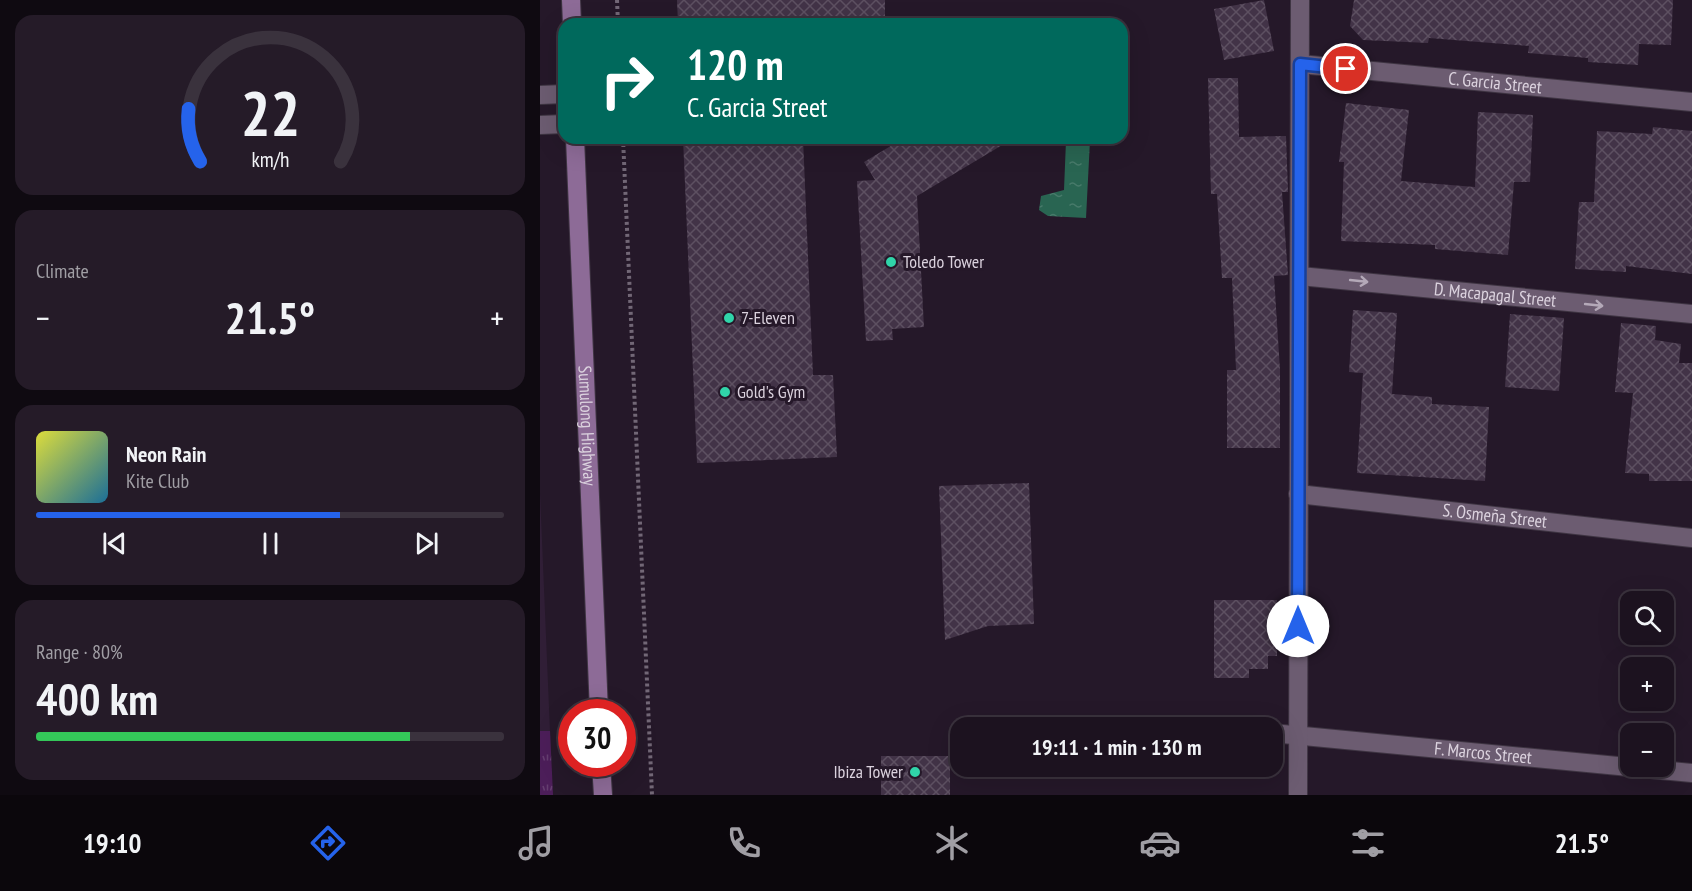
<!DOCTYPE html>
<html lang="en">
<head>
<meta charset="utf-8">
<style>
	:root { --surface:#1c121f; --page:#251b28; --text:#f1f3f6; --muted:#a09ea4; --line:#3a323d; --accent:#2563eb }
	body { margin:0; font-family:"PT Sans Narrow",sans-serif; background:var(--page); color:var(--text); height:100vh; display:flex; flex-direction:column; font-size:22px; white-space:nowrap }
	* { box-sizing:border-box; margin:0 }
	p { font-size:20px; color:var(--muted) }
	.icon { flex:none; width:33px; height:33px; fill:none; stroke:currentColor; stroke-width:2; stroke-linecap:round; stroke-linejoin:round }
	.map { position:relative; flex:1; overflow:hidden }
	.sheet { display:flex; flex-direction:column; gap:15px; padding:15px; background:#0f0a11; width:540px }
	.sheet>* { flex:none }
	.banner { position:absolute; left:18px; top:18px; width:570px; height:126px; border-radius:18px; box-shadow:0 6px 24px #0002,0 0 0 2px var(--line); background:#00695c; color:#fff; overflow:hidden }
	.buttons { position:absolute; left:1080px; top:591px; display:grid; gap:12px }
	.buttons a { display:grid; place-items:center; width:54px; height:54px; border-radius:12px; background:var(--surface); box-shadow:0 6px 24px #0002,0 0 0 2px var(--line); font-size:30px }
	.speed { position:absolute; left:18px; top:699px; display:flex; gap:12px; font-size:30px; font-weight:700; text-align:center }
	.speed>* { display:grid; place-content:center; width:78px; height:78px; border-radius:50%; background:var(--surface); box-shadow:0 6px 24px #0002,0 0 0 2px var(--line); line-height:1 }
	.speed .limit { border:9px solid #d22; background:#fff; color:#111 }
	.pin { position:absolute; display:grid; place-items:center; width:51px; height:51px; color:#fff; margin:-26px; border:3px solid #fff; border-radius:50%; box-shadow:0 2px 6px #0007 }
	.me { position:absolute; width:66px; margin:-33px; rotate:0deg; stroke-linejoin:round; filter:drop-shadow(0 0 4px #0008) }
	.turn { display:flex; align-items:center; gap:21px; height:126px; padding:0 30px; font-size:27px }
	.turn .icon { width:78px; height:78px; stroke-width:2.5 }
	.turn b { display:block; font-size:42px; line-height:51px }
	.big { font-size:45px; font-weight:700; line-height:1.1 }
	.sheet .card { flex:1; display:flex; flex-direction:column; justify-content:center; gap:9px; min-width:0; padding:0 21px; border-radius:18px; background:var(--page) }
	.sheet .dial { align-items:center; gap:0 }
	.dial svg { height:156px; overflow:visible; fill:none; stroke:var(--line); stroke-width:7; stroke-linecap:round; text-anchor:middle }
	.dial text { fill:var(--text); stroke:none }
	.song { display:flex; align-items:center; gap:18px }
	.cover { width:72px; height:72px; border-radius:9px; background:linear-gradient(135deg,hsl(60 70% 55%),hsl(200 70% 35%)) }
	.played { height:6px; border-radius:3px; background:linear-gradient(90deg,var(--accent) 65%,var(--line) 65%) }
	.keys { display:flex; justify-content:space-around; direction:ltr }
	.heat { display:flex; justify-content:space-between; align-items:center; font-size:33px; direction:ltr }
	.charge { height:9px; border-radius:4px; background:linear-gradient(90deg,#34c759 80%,var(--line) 0) }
	.trip { position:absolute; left:410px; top:717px; width:333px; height:60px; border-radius:18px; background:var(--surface); box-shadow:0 6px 24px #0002,0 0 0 2px var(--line); font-weight:700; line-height:60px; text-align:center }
	.menu { display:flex; height:96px; justify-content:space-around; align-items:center; background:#0b070c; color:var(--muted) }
	.menu .icon { width:42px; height:42px }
	.menu .active { color:var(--accent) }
	.menu b { font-size:27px; color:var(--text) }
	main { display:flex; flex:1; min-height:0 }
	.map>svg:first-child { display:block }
	.built { fill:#301e36 }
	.grass { fill:url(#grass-tufts) }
	.water { fill:url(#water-ripples) }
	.building { fill:url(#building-cross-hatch) }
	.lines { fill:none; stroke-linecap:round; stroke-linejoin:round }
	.minor-casing { stroke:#3f3543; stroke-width:20 }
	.major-casing { stroke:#3f3543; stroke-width:20 }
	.path { stroke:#726776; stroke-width:4; stroke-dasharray:3 3; stroke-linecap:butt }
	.minor { stroke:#6c5c71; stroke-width:18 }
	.major { stroke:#8d6b97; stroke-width:18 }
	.oneway { stroke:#b4a9b8 }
	.route-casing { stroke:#184099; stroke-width:15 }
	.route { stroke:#2563eb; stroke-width:10 }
	.poi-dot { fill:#30d4a9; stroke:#251829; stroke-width:2 }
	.labels { text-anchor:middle; stroke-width:6; stroke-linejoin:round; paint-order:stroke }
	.street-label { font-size:18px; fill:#dbd2de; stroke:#251829 }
	.poi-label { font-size:18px; fill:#dbd2de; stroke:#251829; text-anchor:start }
</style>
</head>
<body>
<main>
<section class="sheet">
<div class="card dial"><svg viewBox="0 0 100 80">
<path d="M14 69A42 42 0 1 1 86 69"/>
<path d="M14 69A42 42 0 0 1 8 42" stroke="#2563eb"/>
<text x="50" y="56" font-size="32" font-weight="700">22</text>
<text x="50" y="72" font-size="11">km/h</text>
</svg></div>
<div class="card"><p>Climate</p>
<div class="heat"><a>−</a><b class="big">21.5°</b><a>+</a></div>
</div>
<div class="card">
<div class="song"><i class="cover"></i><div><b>Neon Rain</b><p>Kite Club</p></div></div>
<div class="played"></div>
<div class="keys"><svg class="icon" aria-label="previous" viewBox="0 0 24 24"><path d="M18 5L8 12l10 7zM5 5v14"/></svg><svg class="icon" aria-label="pause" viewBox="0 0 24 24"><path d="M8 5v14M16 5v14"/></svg><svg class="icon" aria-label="next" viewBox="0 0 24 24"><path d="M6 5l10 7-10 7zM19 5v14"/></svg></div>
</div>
<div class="card"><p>Range · 80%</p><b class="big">400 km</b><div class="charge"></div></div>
</section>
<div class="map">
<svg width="1152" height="795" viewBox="0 0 1152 795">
	<defs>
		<pattern id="grass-tufts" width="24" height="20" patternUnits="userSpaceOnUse" patternTransform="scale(1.5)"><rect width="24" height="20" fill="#4c1e59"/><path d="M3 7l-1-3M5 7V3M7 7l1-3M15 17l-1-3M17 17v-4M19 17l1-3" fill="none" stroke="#653e70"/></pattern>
		<pattern id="water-ripples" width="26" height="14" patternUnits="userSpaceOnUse" patternTransform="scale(1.5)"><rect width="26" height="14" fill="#296552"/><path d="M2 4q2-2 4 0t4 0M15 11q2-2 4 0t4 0" fill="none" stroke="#477a6a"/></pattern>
		<pattern id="building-cross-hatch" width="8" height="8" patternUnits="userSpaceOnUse" patternTransform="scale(1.5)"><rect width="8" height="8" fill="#423347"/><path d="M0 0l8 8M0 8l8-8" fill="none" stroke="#5d5061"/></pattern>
	</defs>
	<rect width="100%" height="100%" fill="#251829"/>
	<path class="built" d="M0 493 10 731 12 795H0Z"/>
	<path class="grass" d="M0 731H10L13 795H0Z"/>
	<path class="water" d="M529 138 550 140 546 218 508 216 499 210 501 196 524 190 526 141Z"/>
	<g class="building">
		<path d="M137 0H345V24H138Z"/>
		<path d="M724 0 734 51 684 60 674 9Z"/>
		<path d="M814 0H1133L1131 45 1099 44 1098 65 1048 62V58L988 53 989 46 889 38 888 43 823 40 810 26Z"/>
		<path d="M668 78H698L699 137 746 136 748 192H742L748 275 734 276 740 370V448H687V370H696L692 278H682L677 194H671Z"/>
		<path d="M806 103 869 110 861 181 935 187 938 112 993 115 990 182H974L968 255 895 249V245L801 241 804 162H799Z"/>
		<path d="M1113 127 1152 131V274L1086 266V272L1035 269 1039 202H1054L1057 131 1112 134Z"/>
		<path d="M143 138H263L273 375H293L297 457 157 463Z"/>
		<path d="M364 138H474L377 196 384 327 352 329 353 340 326 341 317 181 335 180 324 162Z"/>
		<path d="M813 310 857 313 852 394 892 397V404L949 407 945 481 817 473 823 373 809 372Z"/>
		<path d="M970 314 1024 318 1019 391 965 387Z"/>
		<path d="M1081 323 1116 326 1115 340 1141 344 1139 363H1152V481H1109V474L1085 473 1093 393 1075 392Z"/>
		<path d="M489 483 494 624 448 626 405 640 399 486Z"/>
		<path d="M674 600H737V656H728V669H709V678H674Z"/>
		<rect x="341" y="756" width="69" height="39"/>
	</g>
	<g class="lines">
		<defs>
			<g id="minor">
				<path id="s1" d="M760 64 1152 102"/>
				<path d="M0 95 24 94"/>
				<path d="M0 125 24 124"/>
				<path id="s2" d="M760 276 1152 314"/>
				<path id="s3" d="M758 494 1152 538"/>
				<path d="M681 727 685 728"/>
				<path id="s4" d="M732 733 1152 773"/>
				<path d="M758 795 760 0"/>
			</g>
			<g id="major">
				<path d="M31 0 32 24"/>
				<path id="s5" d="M35 138 59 712"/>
				<path d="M61 764 63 795"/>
			</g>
		</defs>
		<use href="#minor" class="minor-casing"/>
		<use href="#major" class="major-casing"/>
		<g class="path">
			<path d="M77 0 78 24"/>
			<path d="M83 138 112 795"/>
		</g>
		<use href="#minor" class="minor"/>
		<use href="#major" class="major"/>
	</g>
	<defs><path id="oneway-shaft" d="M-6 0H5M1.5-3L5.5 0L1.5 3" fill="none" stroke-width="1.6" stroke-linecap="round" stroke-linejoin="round" transform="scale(1.5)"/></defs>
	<g class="oneway">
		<use href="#oneway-shaft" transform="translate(819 281) rotate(6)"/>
		<use href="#oneway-shaft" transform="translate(1054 305) rotate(6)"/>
	</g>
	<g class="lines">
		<defs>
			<path id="route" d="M758 626 760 64 806 69"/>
		</defs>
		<use href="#route" class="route-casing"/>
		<use href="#route" class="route"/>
	</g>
	<g class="poi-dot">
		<circle cx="351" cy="262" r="6"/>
		<circle cx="189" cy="318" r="6"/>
		<circle cx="185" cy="392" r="6"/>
		<circle cx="375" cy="772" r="6"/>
	</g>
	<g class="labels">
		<g class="street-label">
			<text dy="6" stroke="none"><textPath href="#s1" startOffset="196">C. Garcia Street</textPath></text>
			<text dy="6" stroke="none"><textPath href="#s2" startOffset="196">D. Macapagal Street</textPath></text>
			<text dy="6" stroke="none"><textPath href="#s5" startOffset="288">Sumulong Highway</textPath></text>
			<text dy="6" stroke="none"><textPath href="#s3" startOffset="198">S. Osmeña Street</textPath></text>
			<text dy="6" stroke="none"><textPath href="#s4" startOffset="212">F. Marcos Street</textPath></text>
		</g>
		<g class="poi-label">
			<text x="363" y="268">Toledo Tower</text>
			<text x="201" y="324">7-Eleven</text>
			<text x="197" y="398">Gold's Gym</text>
			<text x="363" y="778" text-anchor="end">Ibiza Tower</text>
		</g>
	</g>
</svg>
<div class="buttons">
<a><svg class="icon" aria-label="search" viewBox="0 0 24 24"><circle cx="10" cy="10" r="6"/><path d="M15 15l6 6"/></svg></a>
<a>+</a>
<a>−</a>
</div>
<div class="speed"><div class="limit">30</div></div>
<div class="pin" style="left:806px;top:69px;background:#d93025"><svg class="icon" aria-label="arrive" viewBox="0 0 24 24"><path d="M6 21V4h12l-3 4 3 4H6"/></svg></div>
<svg class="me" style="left:758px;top:626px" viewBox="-20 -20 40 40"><circle r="19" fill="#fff"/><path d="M0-13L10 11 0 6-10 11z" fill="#2563eb"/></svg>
<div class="trip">19:11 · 1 min · 130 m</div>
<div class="banner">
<div class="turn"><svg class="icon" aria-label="right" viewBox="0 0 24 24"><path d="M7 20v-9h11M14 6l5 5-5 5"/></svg><div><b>120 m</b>C. Garcia Street</div></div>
</div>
</div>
</main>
<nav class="menu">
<b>19:10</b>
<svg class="icon active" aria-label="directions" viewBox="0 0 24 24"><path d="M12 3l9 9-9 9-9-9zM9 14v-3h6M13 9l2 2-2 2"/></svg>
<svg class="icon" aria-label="music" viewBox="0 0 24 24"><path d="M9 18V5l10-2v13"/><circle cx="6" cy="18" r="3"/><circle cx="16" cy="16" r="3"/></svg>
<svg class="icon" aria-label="phone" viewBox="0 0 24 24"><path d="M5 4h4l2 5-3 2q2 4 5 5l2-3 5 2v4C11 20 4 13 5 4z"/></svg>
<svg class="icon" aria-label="climate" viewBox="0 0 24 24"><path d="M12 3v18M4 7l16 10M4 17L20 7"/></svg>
<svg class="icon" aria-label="car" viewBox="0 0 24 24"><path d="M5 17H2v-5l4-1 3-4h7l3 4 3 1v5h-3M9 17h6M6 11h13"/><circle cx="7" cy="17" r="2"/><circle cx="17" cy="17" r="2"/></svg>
<svg class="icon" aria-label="filters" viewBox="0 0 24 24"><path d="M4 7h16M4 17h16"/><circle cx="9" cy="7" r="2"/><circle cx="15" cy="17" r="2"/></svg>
<b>21.5°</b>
</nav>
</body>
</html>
